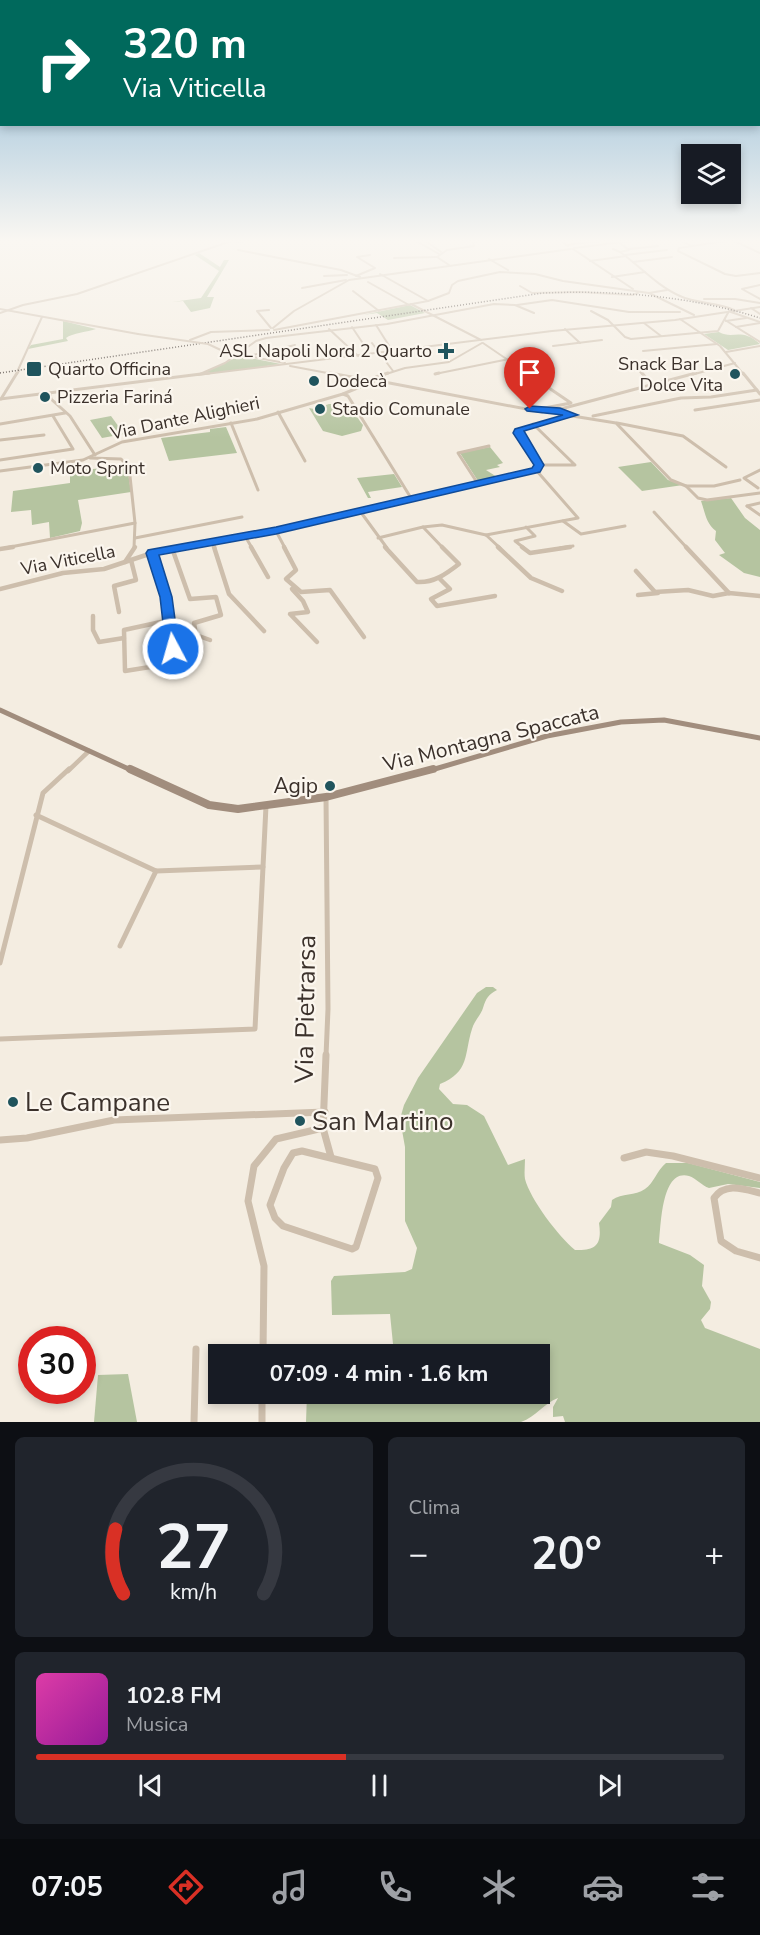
<!DOCTYPE html>
<html lang="it">
<head>
<meta charset="utf-8">
<style>
	:root { --surface:#171b24; --page:#20242c; --text:#f1f3f6; --muted:#9ea1a6; --line:#363941; --accent:#d93025 }
	body { margin:0; font-family:"Nunito Sans",sans-serif; background:var(--page); color:var(--text); height:100vh; display:flex; flex-direction:column; font-size:22px; white-space:nowrap }
	* { box-sizing:border-box; margin:0 }
	p { font-size:20px; color:var(--muted) }
	.icon { flex:none; width:33px; height:33px; fill:none; stroke:currentColor; stroke-width:2; stroke-linecap:round; stroke-linejoin:round }
	.map { position:relative; height:1422px; overflow:hidden }
	.details { display:flex; flex-direction:column; gap:15px; padding:15px; background:#0d0f14; flex:1 }
	.details>* { flex:none }
	.guide { position:absolute; left:0px; top:0px; width:760px; height:126px; box-shadow:0 3px 9px #0003; background:#00695c; color:#fff; overflow:hidden }
	.buttons { position:absolute; left:681px; top:144px; display:grid; gap:12px }
	.buttons a { display:grid; place-items:center; width:60px; height:60px; border-radius:0px; background:var(--surface); box-shadow:0 3px 9px #0003; font-size:30px }
	.speed { position:absolute; left:18px; top:1326px; display:flex; gap:12px; font-size:30px; font-weight:700; text-align:center }
	.speed>* { display:grid; place-content:center; width:78px; height:78px; border-radius:50%; background:var(--surface); box-shadow:0 3px 9px #0003; line-height:1 }
	.speed .limit { border:9px solid #d22; background:#fff; color:#111 }
	.pin { position:absolute; display:grid; place-items:center; width:51px; height:51px; color:#fff; margin:-62px -26px; border-radius:50% 50% 50% 0; rotate:-45deg; box-shadow:0 0 6px #0007 }
	.pin .icon { rotate:45deg }
	.me { position:absolute; width:66px; margin:-33px; rotate:354deg; stroke-linejoin:round; filter:drop-shadow(0 0 4px #0008) }
	.turn { display:flex; align-items:center; gap:21px; height:126px; padding:0 24px; font-size:27px }
	.turn .icon { width:78px; height:78px; stroke-width:2.5 }
	.turn b { display:block; font-size:42px; line-height:51px }
	.big { font-size:45px; font-weight:700; line-height:1.1 }
	.details .tile { flex:1; display:flex; flex-direction:column; justify-content:center; gap:9px; min-width:0; padding:0 21px; border-radius:9px; background:var(--page) }
	.details .dial { align-items:center; gap:0 }
	.dial svg { height:156px; overflow:visible; fill:none; stroke:var(--line); stroke-width:7; stroke-linecap:round; text-anchor:middle }
	.dial text { fill:var(--text); stroke:none }
	.song { display:flex; align-items:center; gap:18px }
	.cover { width:72px; height:72px; border-radius:9px; background:linear-gradient(135deg,hsl(320 70% 55%),hsl(300 70% 35%)) }
	.played { height:6px; border-radius:3px; background:linear-gradient(90deg,var(--accent) 45%,var(--line) 45%) }
	.keys { display:flex; justify-content:space-around; direction:ltr }
	.heat { display:flex; justify-content:space-between; align-items:center; font-size:33px; direction:ltr }
	.details .tiles { flex:1; display:grid; gap:15px; grid-template-columns:1fr 1fr }
	.tile:last-child { grid-column:span 2 }
	.trip { position:absolute; left:208px; top:1344px; width:342px; height:60px; border-radius:0px; background:var(--surface); box-shadow:0 3px 9px #0003; font-weight:700; line-height:60px; text-align:center }
	.menu { display:flex; height:96px; justify-content:space-around; align-items:center; background:#090b0e; color:var(--muted) }
	.menu .icon { width:42px; height:42px }
	.menu .active { color:var(--accent) }
	.menu b { font-size:27px; color:var(--text) }
	.map>svg:first-child { display:block }
	.green { fill:#b5c4a0 }
	.lines { fill:none; stroke-linecap:round; stroke-linejoin:round }
	.minor-far4 { stroke:#cdbeac; stroke-width:2 }
	.minor-far3 { stroke:#cdbeac; stroke-width:3 }
	.minor-far2 { stroke:#cdbeac; stroke-width:4.5 }
	.minor-far1 { stroke:#cdbeac; stroke-width:5 }
	.minor { stroke:#cdbeac; stroke-width:7 }
	.secondary-far1 { stroke:#a18d7d; stroke-width:5 }
	.secondary { stroke:#a18d7d; stroke-width:8 }
	.rail { stroke:#3b312b; stroke-width:1.5; stroke-dasharray:1 2; stroke-linecap:butt }
	.minor-bridge { stroke:#cdbeac; stroke-width:2 }
	.route { fill:#1a73e8; stroke:#114b97; stroke-width:1.5 }
	.poi-dot { fill:#20545d; stroke:#fbf6ee; stroke-width:2 }
	.labels { text-anchor:middle; stroke-width:4.5; stroke-linejoin:round; paint-order:stroke }
	.far-poi-label { font-size:18px; fill:#3b312b; stroke:#fbf6ee; text-anchor:start }
	.far-street-label { font-size:18px; fill:#3b312b; stroke:#fbf6ee }
	.street-label { font-size:21px; fill:#3b312b; stroke:#fbf6ee }
	.poi-label { font-size:21px; fill:#3b312b; stroke:#fbf6ee; text-anchor:end }
	.near-street-label { font-size:26px; fill:#3b312b; stroke:#fbf6ee }
	.near-poi-label { font-size:26px; fill:#3b312b; stroke:#fbf6ee; text-anchor:start }
</style>
</head>
<body>
<div class="map">
<svg width="760" height="1422" viewBox="0 0 760 1422">
	<rect width="100%" height="100%" fill="#f4ede1"/>
	<g class="green">
		<path d="M199 253 220 267 224 260H229L207 297H214L210 308 191 312 183 301 172 302 201 298 219 271 195 255Z"/>
		<path d="M410 305 425 313 388 320 377 313 363 315Z"/>
		<path d="M63 321 96 329C88 332 72 333 66 338L68 341 28 349 31 345 63 339Z"/>
		<path d="M719 332C733 340 741 327 760 344L728 350 704 334Z"/>
		<path d="M239 356 281 364 200 375Z"/>
		<path d="M329 404C348 403 353 411 363 425L361 431 342 436 323 431 309 408 314 409Z"/>
		<path d="M111 416 124 434 102 438 90 420Z"/>
		<path d="M226 427 237 453 169 461 161 438 210 432V429Z"/>
		<path d="M490 447 503 463 497 465 500 467 486 470 497 477 478 481 460 453Z"/>
		<path d="M651 462 668 480 683 485 642 491 618 467Z"/>
		<path d="M127 466 131 492 78 500 82 523 80 531 50 538 49 522 32 525 31 510 11 512 13 491 70 483V471Z"/>
		<path d="M394 474 402 487 368 492 371 498H368L357 478Z"/>
		<path d="M731 498 745 518 760 530V577L744 573 719 555 725 553 715 540 716 531C706 524 705 512 701 501Z"/>
		<path d="M486 987H493L497 990C488 995 486 998 483 1008 481 1015 474 1021 472 1029 464 1054 470 1072 440 1084L439 1089 453 1104 467 1105 484 1116 508 1165 525 1159C525 1166 524 1173 525 1179 530 1199 559 1237 575 1250 597 1251 602 1244 599 1223L611 1207 612 1200C622 1193 635 1196 645 1189 654 1183 657 1170 666 1163H688L760 1182V1188L728 1184 709 1188C702 1186 696 1178 689 1176 661 1168 661 1227 659 1243L690 1255 704 1265 702 1286 711 1302 710 1309 701 1320 705 1328 760 1349V1422H565L563 1416 553 1417V1407L558 1398C544 1403 536 1417 521 1422H306L307 1394H540V1354H394L390 1314 332 1315 331 1281 334 1276 405 1272 412 1269 417 1248 405 1221V1147L400 1119 404 1105 418 1078 477 993Z"/>
		<path d="M128 1374 137 1422H94L98 1375Z"/>
	</g>
	<g class="lines">
		<g class="minor-far4">
			<path d="M413 239 439 254"/>
			<path d="M423 239 441 252"/>
			<path d="M558 239 568 246"/>
			<path d="M677 239 692 246 679 248 678 251 725 274 736 276 760 273"/>
			<path d="M730 239 760 253"/>
			<path d="M236 242 257 239"/>
			<path d="M566 245 599 241 598 239"/>
			<path d="M692 246 732 240"/>
			<path d="M574 248 646 239"/>
			<path d="M573 249 633 289"/>
			<path d="M613 249 620 252 629 250 620 243"/>
			<path d="M629 249 658 246"/>
			<path d="M238 250 341 270 360 277"/>
			<path d="M620 252C640 266 657 286 680 296 697 304 717 302 734 310"/>
			<path d="M625 255 667 250"/>
			<path d="M394 258 437 257"/>
			<path d="M489 259 508 270"/>
			<path d="M590 261 626 256"/>
			<path d="M633 262 672 257"/>
			<path d="M449 265 437 257 447 250 474 246 473 242 490 239"/>
			<path d="M380 274 428 301"/>
			<path d="M324 276 347 275"/>
			<path d="M356 276 375 268 357 257 370 255"/>
			<path d="M612 277 645 272"/>
			<path d="M368 282 409 305"/>
			<path d="M760 285 742 289 760 299"/>
			<path d="M520 286 532 293 580 292 632 295 638 293"/>
			<path d="M302 288 346 280"/>
			<path d="M353 291 379 311"/>
			<path d="M649 293 667 290"/>
			<path d="M704 299H735L760 303"/>
			<path d="M411 304 481 340"/>
			<path d="M517 305 552 300 629 312H680"/>
			<path d="M751 308 760 314"/>
			<path d="M0 309 138 334"/>
			<path d="M269 310 257 311 271 328"/>
			<path d="M591 311 608 320 625 337 631 339 718 331 729 311"/>
			<path d="M731 312 760 322"/>
			<path d="M0 313 23 305 77 294 237 239"/>
			<path d="M680 319 720 346 744 375"/>
			<path d="M725 320 760 342"/>
			<path d="M726 321 746 318"/>
			<path d="M644 323 661 336"/>
			<path d="M376 325 393 352"/>
			<path d="M352 327 362 342"/>
			<path d="M736 327 760 323"/>
			<path d="M273 328 294 311 349 280 571 249"/>
			<path d="M329 329 358 356"/>
			<path d="M565 329 580 343"/>
			<path d="M274 330 428 301 449 293 452 285 458 281 500 272 535 274 563 281 649 293 694 315"/>
			<path d="M190 340 211 332 269 330"/>
			<path d="M372 343 393 371"/>
			<path d="M483 343 530 375"/>
			<path d="M208 344 225 352 285 363"/>
			<path d="M553 346 602 340"/>
			<path d="M643 351 717 344"/>
			<path d="M726 352 760 346"/>
			<path d="M249 356 295 345"/>
			<path d="M629 359 643 375"/>
			<path d="M290 366 338 375"/>
			<path d="M18 370 42 317"/>
			<path d="M200 374 225 363 256 341 266 338 387 324 494 304 515 305 534 313"/>
			<path d="M435 374 509 359"/>
			<path d="M16 375 19 371"/>
			<path d="M197 375 552 331 675 320 760 307"/>
			<path d="M383 375 405 368 449 362 482 343"/>
			<path d="M691 375 735 363"/>
		</g>
		<g class="minor-far3">
			<path d="M330 373 373 381"/>
			<path d="M527 373 571 403 539 409"/>
			<path d="M642 373 653 386"/>
			<path d="M743 373 760 394"/>
			<path d="M435 374 439 373"/>
			<path d="M376 377 388 373"/>
			<path d="M379 381 542 412"/>
			<path d="M50 394 51 399 70 416 95 455"/>
			<path d="M343 394 348 396 411 498"/>
			<path d="M0 399 209 373"/>
			<path d="M1 399 17 373"/>
			<path d="M695 410 760 400"/>
			<path d="M553 411 696 373"/>
			<path d="M278 412 305 461"/>
			<path d="M560 414 616 423 671 480 686 486 698 498 707 500 760 493"/>
			<path d="M593 416 681 398 711 397 757 390"/>
			<path d="M231 423 258 490"/>
			<path d="M617 423 683 436 726 467"/>
			<path d="M0 424 65 413"/>
			<path d="M533 424 575 465H539"/>
			<path d="M0 440 44 435"/>
			<path d="M90 458 121 459 129 467 135 523 134 548"/>
			<path d="M0 460 73 449 53 416"/>
			<path d="M0 471 83 460 122 442 257 419 343 394 374 381"/>
			<path d="M478 484 458 453 489 446"/>
			<path d="M686 486H714L740 480"/>
			<path d="M758 488 744 478 760 470"/>
			<path d="M747 506 760 515"/>
			<path d="M747 506 760 503"/>
			<path d="M360 511 387 548"/>
			<path d="M654 512 687 548"/>
			<path d="M563 521 581 534 625 526"/>
			<path d="M276 531 285 548"/>
			<path d="M486 535 578 518 536 470"/>
			<path d="M245 536 252 548"/>
			<path d="M135 538 242 517"/>
			<path d="M378 538 423 527"/>
			<path d="M213 542 215 548"/>
			<path d="M5 548 135 523"/>
			<path d="M180 548 276 531 536 470 539 465 518 433 519 429 574 415"/>
			<path d="M443 548 423 527 442 525 486 535 500 548"/>
			<path d="M524 548 515 541 535 536 526 527"/>
			<path d="M560 548 573 546"/>
		</g>
		<g class="minor-far2">
			<path d="M214 547 229 594 264 631"/>
			<path d="M251 547 268 577"/>
			<path d="M284 547 296 570 286 579 301 592 330 590 364 637"/>
			<path d="M385 547 417 582C434 583 446 574 459 564L442 547"/>
			<path d="M498 547 531 578 562 591"/>
			<path d="M522 547 530 553 570 547"/>
			<path d="M686 547 729 593"/>
			<path d="M172 548 190 599 216 597 221 615 194 623 196 635 210 640"/>
			<path d="M0 549 13 547"/>
			<path d="M152 553 168 606 175 663 125 671 124 630 170 620"/>
			<path d="M125 562 135 547"/>
			<path d="M636 571 655 592 688 590 713 596 729 593 760 596"/>
			<path d="M440 579 450 589 431 599 437 606 495 596"/>
			<path d="M0 589 63 573 104 569 152 553 188 547"/>
			<path d="M292 589 303 601 308 612 290 614 317 642"/>
			<path d="M638 595 658 593"/>
			<path d="M119 612 114 586 136 580 131 560"/>
			<path d="M93 616V630L99 642 124 638"/>
			<path d="M68 771 89 751"/>
		</g>
		<g class="minor-far1">
			<path d="M326 797 328 1009 326 1056"/>
			<path d="M36 815 156 871"/>
			<path d="M120 946 156 871 263 867"/>
			<path d="M0 963 43 793 69 769"/>
			<path d="M0 1039 255 1029 266 806"/>
		</g>
		<g class="minor">
			<path d="M323 1128 331 1157"/>
			<path d="M0 1140 27 1138 114 1120 325 1112"/>
			<path d="M302 1151 375 1169 378 1178 356 1247 352 1249 283 1226 275 1218 270 1205 284 1168 293 1153Z"/>
			<path d="M624 1158 646 1152 673 1156 760 1178"/>
			<path d="M760 1193C744 1189 725 1182 714 1198L721 1241 736 1251 760 1258"/>
			<path d="M263 1354 264 1266 248 1201 254 1166 276 1139 323 1128 326 1055"/>
			<path d="M262 1394V1422"/>
			<path d="M194 1422 196 1349"/>
		</g>
		<g class="secondary-far1">
			<path d="M0 710 133 771"/>
			<path d="M428 771 547 736 621 722 664 720 760 738"/>
		</g>
		<path class="secondary" d="M130 769 209 805 238 809 326 797 433 769"/>
		<path class="rail" d="M0 373 543 293C616 290 690 296 760 318"/>
		<path class="minor-bridge" d="M138 334 208 344"/>
	</g>
	<linearGradient id="sky" x2="0" y2="1"><stop stop-color="#7eb0d2"/><stop offset="0.55" stop-color="#faf7f2"/><stop offset="1" stop-color="#faf7f2" stop-opacity="0"/></linearGradient>
	<rect width="760" height="438" fill="url(#sky)"/>
	<path class="route" d="M530 406 560 408 578 415 524 431 544 465 540 472 276 534 159 555 172 597 179 649 173 653 166 649 160 597 146 553 148 550 276 527 532 468 534 465 513 433 515 429 563 415 527 411 525 409Z"/>
	<g class="poi-dot">
		<path d="M443 342h6v6h6v6h-6v6h-6v-6h-6v-6h6z"/>
		<rect x="26" y="361" width="16" height="16" rx="3"/>
		<circle cx="735" cy="374" r="6"/>
		<circle cx="314" cy="381" r="6"/>
		<circle cx="45" cy="397" r="6"/>
		<circle cx="320" cy="409" r="6"/>
		<circle cx="38" cy="468" r="6"/>
		<circle cx="330" cy="786" r="6"/>
		<circle cx="13" cy="1102" r="6"/>
		<circle cx="300" cy="1121" r="6"/>
	</g>
	<g class="labels">
		<g class="far-poi-label">
			<text x="432" y="357" text-anchor="end">ASL Napoli Nord 2 Quarto</text>
			<text x="723" y="370" text-anchor="end">Snack Bar La<tspan x="723" dy="21">Dolce Vita</tspan></text>
			<text x="48" y="375">Quarto Officina</text>
			<text x="326" y="387">Dodecà</text>
			<text x="57" y="403">Pizzeria Fariná</text>
			<text x="332" y="415">Stadio Comunale</text>
			<text x="50" y="474">Moto Sprint</text>
		</g>
		<g class="far-street-label">
			<text transform="translate(185 418) rotate(-12)" y="6">Via Dante Alighieri</text>
			<text transform="translate(68 560) rotate(-11)" y="6">Via Viticella</text>
		</g>
		<g class="street-label">
			<text transform="translate(491 738) rotate(-14)" y="7">Via Montagna Spaccata</text>
		</g>
		<g class="poi-label">
			<text x="318" y="793">Agip</text>
		</g>
		<g class="near-street-label">
			<text transform="translate(305 1009) rotate(-89)" y="9">Via Pietrarsa</text>
		</g>
		<g class="near-poi-label">
			<text x="25" y="1111">Le Campane</text>
			<text x="312" y="1130">San Martino</text>
		</g>
	</g>
</svg>
<div class="buttons">
<a><svg class="icon" aria-label="layers" viewBox="0 0 24 24"><path d="M12 4l9 5-9 5-9-5zM3 14l9 5 9-5"/></svg></a>
</div>
<div class="speed"><div class="limit">30</div></div>
<div class="pin" style="left:530px;top:409px;background:#d93025"><svg class="icon" aria-label="arrive" viewBox="0 0 24 24"><path d="M6 21V4h12l-3 4 3 4H6"/></svg></div>
<svg class="me" style="left:173px;top:649px" viewBox="-20 -20 40 40"><circle r="17" fill="#1a73e8" stroke="#fff" stroke-width="3"/><path d="M0-11L8 9 0 5-8 9z" fill="#fff"/></svg>
<div class="trip">07:09 · 4 min · 1.6 km</div>
<div class="guide">
<div class="turn"><svg class="icon" aria-label="right" viewBox="0 0 24 24"><path d="M7 20v-9h11M14 6l5 5-5 5"/></svg><div><b>320 m</b>Via Viticella</div></div>
</div>
</div>
<section class="details">
<div class="tiles">
<div class="tile dial"><svg viewBox="0 0 100 80">
<path d="M14 69A42 42 0 1 1 86 69"/>
<path d="M14 69A42 42 0 0 1 10 36" stroke="#d93025"/>
<text x="50" y="56" font-size="32" font-weight="700">27</text>
<text x="50" y="72" font-size="11">km/h</text>
</svg></div>
<div class="tile"><p>Clima</p>
<div class="heat"><a>−</a><b class="big">20°</b><a>+</a></div>
</div>
<div class="tile">
<div class="song"><i class="cover"></i><div><b>102.8 FM</b><p>Musica</p></div></div>
<div class="played"></div>
<div class="keys"><svg class="icon" aria-label="previous" viewBox="0 0 24 24"><path d="M18 5L8 12l10 7zM5 5v14"/></svg><svg class="icon" aria-label="pause" viewBox="0 0 24 24"><path d="M8 5v14M16 5v14"/></svg><svg class="icon" aria-label="next" viewBox="0 0 24 24"><path d="M6 5l10 7-10 7zM19 5v14"/></svg></div>
</div>
</div>
</section>
<nav class="menu">
<b>07:05</b>
<svg class="icon active" aria-label="directions" viewBox="0 0 24 24"><path d="M12 3l9 9-9 9-9-9zM9 14v-3h6M13 9l2 2-2 2"/></svg>
<svg class="icon" aria-label="music" viewBox="0 0 24 24"><path d="M9 18V5l10-2v13"/><circle cx="6" cy="18" r="3"/><circle cx="16" cy="16" r="3"/></svg>
<svg class="icon" aria-label="phone" viewBox="0 0 24 24"><path d="M5 4h4l2 5-3 2q2 4 5 5l2-3 5 2v4C11 20 4 13 5 4z"/></svg>
<svg class="icon" aria-label="climate" viewBox="0 0 24 24"><path d="M12 3v18M4 7l16 10M4 17L20 7"/></svg>
<svg class="icon" aria-label="car" viewBox="0 0 24 24"><path d="M5 17H2v-5l4-1 3-4h7l3 4 3 1v5h-3M9 17h6M6 11h13"/><circle cx="7" cy="17" r="2"/><circle cx="17" cy="17" r="2"/></svg>
<svg class="icon" aria-label="filters" viewBox="0 0 24 24"><path d="M4 7h16M4 17h16"/><circle cx="9" cy="7" r="2"/><circle cx="15" cy="17" r="2"/></svg>
</nav>
</body>
</html>
